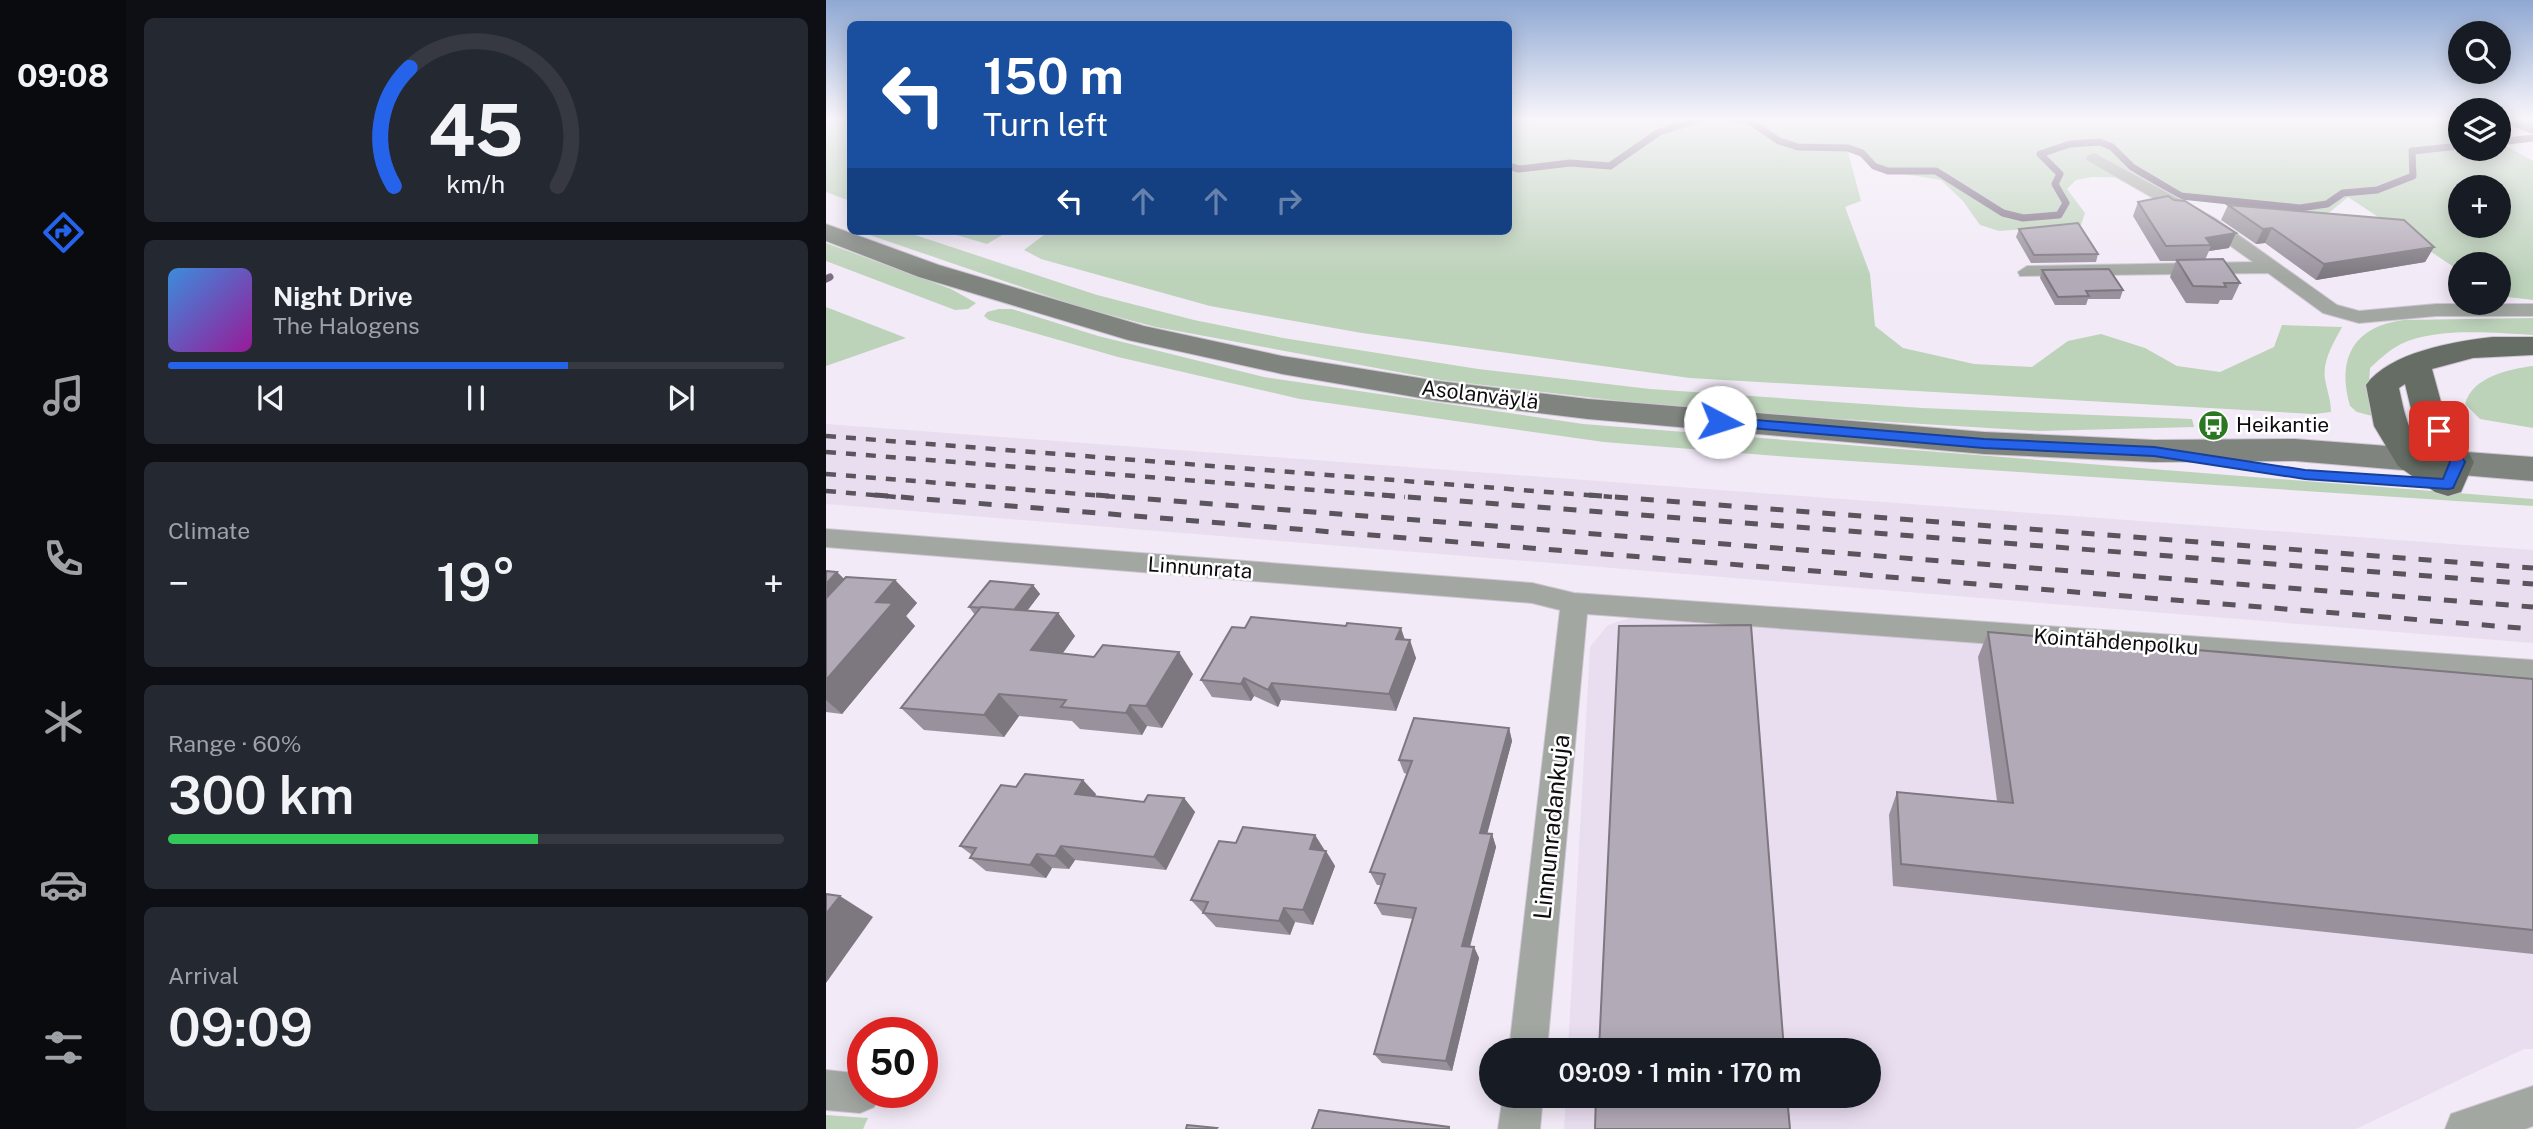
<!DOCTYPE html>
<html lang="en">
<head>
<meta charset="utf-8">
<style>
	:root { --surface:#171b24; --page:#242831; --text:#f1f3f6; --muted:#9ea1a6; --line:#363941; --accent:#2563eb }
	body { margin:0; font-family:"Public Sans",sans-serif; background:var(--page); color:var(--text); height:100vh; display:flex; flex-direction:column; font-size:26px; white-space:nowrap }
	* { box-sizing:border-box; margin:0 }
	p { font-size:23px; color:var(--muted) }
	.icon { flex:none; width:38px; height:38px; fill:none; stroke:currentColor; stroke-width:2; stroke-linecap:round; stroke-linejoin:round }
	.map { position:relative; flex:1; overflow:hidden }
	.details { display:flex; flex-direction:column; gap:18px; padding:18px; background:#0d0f14; width:700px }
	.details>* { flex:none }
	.guide { position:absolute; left:21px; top:21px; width:665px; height:214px; border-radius:10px; box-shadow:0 4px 18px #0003; background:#1a4fa0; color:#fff; overflow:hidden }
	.tools { position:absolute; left:1622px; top:21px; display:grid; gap:14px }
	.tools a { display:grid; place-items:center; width:63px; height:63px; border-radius:50%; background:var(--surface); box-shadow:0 4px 18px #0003; font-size:35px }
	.speed { position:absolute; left:21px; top:1017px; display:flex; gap:14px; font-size:35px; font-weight:700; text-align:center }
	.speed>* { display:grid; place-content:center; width:91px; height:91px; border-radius:50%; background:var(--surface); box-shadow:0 4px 18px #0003; line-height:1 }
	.speed .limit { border:10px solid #d22; background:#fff; color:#111 }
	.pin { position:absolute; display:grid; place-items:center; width:60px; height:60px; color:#fff; margin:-30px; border-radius:14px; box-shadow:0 4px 10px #0006 }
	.me { position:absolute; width:77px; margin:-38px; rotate:95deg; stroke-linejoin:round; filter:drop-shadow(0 0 5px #0008) }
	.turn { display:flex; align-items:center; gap:24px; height:147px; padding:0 21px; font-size:32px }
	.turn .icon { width:91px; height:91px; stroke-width:2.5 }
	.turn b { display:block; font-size:49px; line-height:60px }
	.lanes { display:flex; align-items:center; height:66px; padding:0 21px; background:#0003; justify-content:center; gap:35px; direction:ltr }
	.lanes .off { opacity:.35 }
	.big { font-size:52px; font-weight:600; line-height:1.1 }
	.details .tile { flex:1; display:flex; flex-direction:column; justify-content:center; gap:10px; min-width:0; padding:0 24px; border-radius:10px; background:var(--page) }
	.details .dial { align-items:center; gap:0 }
	.dial svg { height:182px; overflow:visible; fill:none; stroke:var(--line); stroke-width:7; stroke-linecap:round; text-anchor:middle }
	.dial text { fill:var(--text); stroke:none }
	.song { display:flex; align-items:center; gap:21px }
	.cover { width:84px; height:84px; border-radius:10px; background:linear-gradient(135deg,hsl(210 70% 55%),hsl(300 70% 35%)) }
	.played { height:7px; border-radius:4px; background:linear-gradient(90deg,var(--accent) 65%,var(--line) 65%) }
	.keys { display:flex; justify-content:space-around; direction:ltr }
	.heat { display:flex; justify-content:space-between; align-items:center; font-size:38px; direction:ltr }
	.charge { height:10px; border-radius:5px; background:linear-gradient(90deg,#34c759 60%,var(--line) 0) }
	.trip { position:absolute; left:653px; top:1038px; width:402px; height:70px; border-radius:35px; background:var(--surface); box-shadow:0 4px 18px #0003; font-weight:600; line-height:70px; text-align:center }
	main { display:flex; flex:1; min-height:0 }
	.menu { display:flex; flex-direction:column; width:126px; justify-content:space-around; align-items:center; background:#090b0e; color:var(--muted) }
	.menu .icon { width:49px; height:49px }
	.menu .on { color:var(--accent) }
	.menu b { font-size:32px; color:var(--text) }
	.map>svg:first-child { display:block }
	.built { fill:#e9ddf0 }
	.green { fill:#bcd2b9; fill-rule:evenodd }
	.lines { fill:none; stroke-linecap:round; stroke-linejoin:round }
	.stream { stroke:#7c6d83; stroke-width:7 }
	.minor-casing { stroke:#cec6d2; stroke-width:2 }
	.secondary-casing { stroke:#cec6d2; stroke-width:2 }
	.primary-casing { stroke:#cec6d2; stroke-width:2 }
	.minor { fill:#a3a7a2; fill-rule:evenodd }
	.secondary { fill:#7f857e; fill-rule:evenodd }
	.primary { fill:#656d64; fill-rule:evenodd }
	.rail-far1 { stroke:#5a555c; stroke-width:4.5; stroke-dasharray:10 10; stroke-linecap:butt }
	.rail { stroke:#5a555c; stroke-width:5; stroke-dasharray:13 13; stroke-linecap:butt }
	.wall { fill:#99929d }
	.shaded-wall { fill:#7d777f }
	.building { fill:#b2aab6; stroke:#7d777f; stroke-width:2 }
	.route { fill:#2563eb; stroke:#184099; stroke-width:2 }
	.labels { text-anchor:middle; stroke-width:5; stroke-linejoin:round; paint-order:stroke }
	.street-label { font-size:21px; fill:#0f0c10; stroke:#fff }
	.poi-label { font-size:21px; fill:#0f0c10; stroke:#fff; text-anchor:start }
	.near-street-label { font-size:24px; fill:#0f0c10; stroke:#fff }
</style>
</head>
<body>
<main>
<nav class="menu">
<b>09:08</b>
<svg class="icon on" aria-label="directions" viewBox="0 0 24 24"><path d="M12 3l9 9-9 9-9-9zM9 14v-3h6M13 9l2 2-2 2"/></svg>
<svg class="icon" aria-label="music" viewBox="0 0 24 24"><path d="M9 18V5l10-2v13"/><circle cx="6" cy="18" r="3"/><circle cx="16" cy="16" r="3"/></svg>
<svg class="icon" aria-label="phone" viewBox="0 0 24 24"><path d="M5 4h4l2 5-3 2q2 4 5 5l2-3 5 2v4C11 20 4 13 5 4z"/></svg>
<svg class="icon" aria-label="climate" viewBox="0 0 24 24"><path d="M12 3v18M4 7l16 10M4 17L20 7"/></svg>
<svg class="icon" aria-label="car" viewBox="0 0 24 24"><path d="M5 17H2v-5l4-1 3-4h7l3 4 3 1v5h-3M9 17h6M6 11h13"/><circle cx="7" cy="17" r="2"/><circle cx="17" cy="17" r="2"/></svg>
<svg class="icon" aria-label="filters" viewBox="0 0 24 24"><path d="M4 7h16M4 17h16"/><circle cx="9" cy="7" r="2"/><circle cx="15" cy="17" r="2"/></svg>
</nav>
<section class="details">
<div class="tile dial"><svg viewBox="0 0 100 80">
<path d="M14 69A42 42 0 1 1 86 69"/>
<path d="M14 69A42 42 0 0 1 21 17" stroke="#2563eb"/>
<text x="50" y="56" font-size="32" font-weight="700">45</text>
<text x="50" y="72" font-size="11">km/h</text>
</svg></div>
<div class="tile">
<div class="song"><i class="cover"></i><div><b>Night Drive</b><p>The Halogens</p></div></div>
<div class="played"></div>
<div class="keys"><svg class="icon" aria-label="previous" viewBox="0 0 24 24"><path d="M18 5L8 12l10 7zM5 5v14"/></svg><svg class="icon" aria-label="pause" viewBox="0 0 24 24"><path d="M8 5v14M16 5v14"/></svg><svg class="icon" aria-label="next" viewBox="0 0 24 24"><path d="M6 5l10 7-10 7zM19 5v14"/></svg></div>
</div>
<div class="tile"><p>Climate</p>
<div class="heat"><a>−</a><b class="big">19°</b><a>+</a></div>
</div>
<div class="tile"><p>Range · 60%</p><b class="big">300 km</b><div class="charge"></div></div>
<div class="tile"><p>Arrival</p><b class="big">09:09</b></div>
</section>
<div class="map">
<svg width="1707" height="1129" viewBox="0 0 1707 1129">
	<rect width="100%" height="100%" fill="#f2eaf7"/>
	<g class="built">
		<path d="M0 424 1707 550V643L0 504Z"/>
		<path d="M804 618 1707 683V1049H1698L1530 1129H738L740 1096H1043V1050H742L764 647 782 625Z"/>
	</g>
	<g class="green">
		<path d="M0 119H24V201L0 192Z"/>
		<path d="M683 119H1624L1634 123V149H1673V142L1707 161V300L1673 296V264H1634V271L1522 197 1504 212 1490 216 1348 198 1316 178 1266 177 1250 180 1241 189 1259 213 1255 225 1173 231 1154 225 1137 201 1115 180 1078 174 1022 152 1035 201 1019 207 1044 274 1049 326 1077 348 1148 364 1206 367 1242 341 1275 334 1319 348 1351 366 1394 372 1448 347 1456 325 1516 327C1508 342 1496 361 1499 379 1501 391 1505 400 1505 412L1488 414 864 378 536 333 384 306 215 259 198 250 223 231H682ZM1634 187H1673V226H1634Z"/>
		<path d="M32 231H77L271 295 368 320 457 338 652 369 824 389 1096 408 1366 419 1368 427 1213 431 1014 419 854 408 615 380 330 327 254 307Z"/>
		<path d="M117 231H183L161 244Z"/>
		<path d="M0 243 125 289 150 303 142 309 129 310 0 261Z"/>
		<path d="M0 307 80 338 0 366Z"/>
		<path d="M173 309H186L272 336 438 377 757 424 1707 499V506L964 457 778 442 474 399 292 357 163 320 158 316 161 312Z"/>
		<path d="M1707 318V335C1668 333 1610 327 1575 344 1563 350 1554 359 1544 368L1543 383 1550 417 1531 412 1524 406C1510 358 1528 326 1578 320Z"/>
		<path d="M1707 366V428L1654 419 1639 404C1646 377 1683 369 1707 366Z"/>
		<path d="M0 1115 42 1118 37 1129H0Z"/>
	</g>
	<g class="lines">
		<g class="stream">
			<path d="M907 119 924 121 953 141 972 147 1022 148 1036 153 1048 166 1062 171H1110L1177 213 1197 218 1233 215 1240 203 1229 184 1234 174 1214 154 1244 144 1274 142 1286 147 1306 167 1355 196 1474 208 1501 204 1517 193 1551 190 1587 176 1586 151 1634 146"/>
			<path d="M1673 142 1707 138"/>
			<path d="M682 166 693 169 744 163 784 166 833 132 875 119"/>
			<path d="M0 279 4 277"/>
		</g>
		<defs>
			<g id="minor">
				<path d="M1268 153 1390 219 1511 305 1533 311 1610 304H1707V316H1610L1533 323 1497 313 1442 273 1194 276 1192 272 1201 266 1427 262 1378 227 1262 161 1260 158 1262 155Z"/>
				<path d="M0 529 706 583 748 593 1707 660V684L761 614 721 1050H683L734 610 706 603 0 547Z"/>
				<path d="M0 1070 37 1074V1092L54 1093 48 1107 34 1113 0 1110Z"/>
				<path d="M1707 1086V1126L1699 1129H1619L1625 1114Z"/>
				<path d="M677 1096H717L714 1129H672Z"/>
			</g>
			<path id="secondary" d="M0 224 113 265 318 326 456 356 612 381 762 399 1158 432 1328 440 1469 439 1707 457V481L1469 461 1328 462 1158 454 762 419 612 401 456 374 302 340 93 277 0 241Z"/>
			<g id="primary">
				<path d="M1678 119H1707V134L1681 124Z"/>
				<path d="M1667 337H1707V355L1647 358 1606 369 1617 409 1648 462 1635 492 1622 496 1609 492 1572 466 1548 426 1540 385C1563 352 1630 341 1667 337ZM1579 384 1585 409 1613 462C1584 442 1580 421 1573 388Z"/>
			</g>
		</defs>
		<use href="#minor" class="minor-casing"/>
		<use href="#secondary" class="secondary-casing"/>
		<use href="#primary" class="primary-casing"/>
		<use href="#minor" class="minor"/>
		<use href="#secondary" class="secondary"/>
		<use href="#primary" class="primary"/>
		<g class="rail-far1">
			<path d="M0 436 786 497"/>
			<path d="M0 452 579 497"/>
			<path d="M0 474 292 497"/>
			<path d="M0 491 71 497"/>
		</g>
		<g class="rail">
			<path d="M49 495 1707 629"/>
			<path d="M270 495 1707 607"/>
			<path d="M556 495 1707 584"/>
			<path d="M763 495 1707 568"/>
		</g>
	</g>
	<g class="wall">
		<path d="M1312 202 1403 248 1383 251 1379 260 1414 283 1406 300H1394L1392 304 1360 303 1344 277 1350 261H1334L1307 216Z"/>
		<path d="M1402 205 1608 247 1599 262 1490 280 1439 243 1430 244 1395 220Z"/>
		<path d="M1193 229 1272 254 1270 262 1205 263 1190 237Z"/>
		<path d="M1216 270 1297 290 1294 299H1262L1260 305H1229L1214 278Z"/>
		<path d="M0 571 11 572 18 579 69 580 91 603 80 616 89 626 16 714 0 712Z"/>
		<path d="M207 585 214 594 201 611 232 613 249 636 236 653 367 674 336 728 321 726 316 735 254 729 246 721 193 716 178 737 98 730 75 708 149 615 143 607Z"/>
		<path d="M1162 632 1707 679V954L1067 886 1063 815 1071 792 1171 801 1152 657Z"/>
		<path d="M579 640 590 658 570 711 455 700 452 707 428 696 425 701 386 697 375 680Z"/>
		<path d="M683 728 686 741 661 833 666 834 670 847 644 947H648L653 958 626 1071 556 1063 548 1054 587 919 556 915 549 903 555 885H551L544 872 581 774 578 773 573 760Z"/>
		<path d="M190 787 270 794 269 796 318 802 358 798 369 812 340 870 249 860 243 869 226 868 220 878 160 871 144 858 146 855 134 846Z"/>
		<path d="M489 835 509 866 487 925 469 922 464 935 390 927 365 900 410 843Z"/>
	</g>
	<g class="shaded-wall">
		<path d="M1446 228 1439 243 1430 244 1437 229Z"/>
		<path d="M1410 233 1403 248 1383 251 1385 245 1380 238Z"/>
		<path d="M1608 247 1599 262 1490 280 1498 264Z"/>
		<path d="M11 572 20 581 0 603V584Z"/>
		<path d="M69 580 91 603 80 616 89 626 16 714 0 700V680L50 602Z"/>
		<path d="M207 585 214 594 194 620 187 611Z"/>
		<path d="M232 613 249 636 223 673 205 650Z"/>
		<path d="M575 628 581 646 570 639Z"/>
		<path d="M584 640 590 658 570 711 563 694Z"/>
		<path d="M353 652 367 674 336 728 320 706Z"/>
		<path d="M418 678 428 696 425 701 415 684Z"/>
		<path d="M446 683 455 700 452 707 442 690Z"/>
		<path d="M173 694 193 716 178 737 158 715Z"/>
		<path d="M304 705 321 726 316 735 300 713Z"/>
		<path d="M683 728 686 741 658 846 654 833Z"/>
		<path d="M257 780 270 794 262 808 249 794Z"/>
		<path d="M358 798 369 812 340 870 328 857Z"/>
		<path d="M666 834 670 847 641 957 636 946Z"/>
		<path d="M489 835 498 850 484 849Z"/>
		<path d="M235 846 249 860 243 869 229 856Z"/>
		<path d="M500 851 509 866 487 925 477 910Z"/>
		<path d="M211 854 226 868 220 878 204 865Z"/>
		<path d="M14 896 47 917 0 983V914Z"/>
		<path d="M458 908 469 922 464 935 453 921Z"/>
		<path d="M648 947 653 958 626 1071 620 1061Z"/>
	</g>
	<g class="building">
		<path d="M1342 196 1348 200 1359 201 1410 233 1380 238 1385 245 1340 246 1312 202Z"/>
		<path d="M1402 205 1578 220 1608 247 1498 264 1446 228 1437 229Z"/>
		<path d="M1252 223 1272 254 1208 255 1193 229Z"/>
		<path d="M1397 259 1414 283H1398L1400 287 1367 286 1351 260Z"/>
		<path d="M1283 269 1297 290 1260 291 1263 296 1232 297 1216 270Z"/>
		<path d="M0 571 11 572 0 584Z"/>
		<path d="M20 577 69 580 50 602 67 603 0 680V598Z"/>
		<path d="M164 581 207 585 188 610 143 607Z"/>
		<path d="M155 607 232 613 205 650 268 657 277 645 353 652 320 706 304 705 300 713 235 707 240 700 173 694 158 715 75 708Z"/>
		<path d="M425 617 520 626 521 623 575 628 570 639 584 640 563 694 446 683 442 690 418 678 415 684 375 680 406 627 419 628Z"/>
		<path d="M925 625 958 1050H773L793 626Z"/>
		<path d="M1162 632 1707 679V930L1075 864 1071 792 1187 803Z"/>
		<path d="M588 718 683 728 654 833 666 834 636 946 648 947 620 1061 548 1054 590 908 549 903 559 874 544 872 586 761 573 760Z"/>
		<path d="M199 774 257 780 249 794 318 802 322 795 358 798 328 857 235 846 229 856 211 854 204 865 144 858 150 848 134 846 175 785 190 787Z"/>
		<path d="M417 827 489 835 484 849 500 851 477 910 458 908 453 921 377 913 382 902 365 900 393 841 410 843Z"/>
		<path d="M0 894 14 896 0 914Z"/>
		<path d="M770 1096H961L964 1129H769Z"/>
		<path d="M493 1110 623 1127V1129H486Z"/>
		<path d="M361 1125 391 1128 390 1129H360Z"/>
	</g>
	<linearGradient id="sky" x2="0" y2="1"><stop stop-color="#8fa8d3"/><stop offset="0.43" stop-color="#f9f6fb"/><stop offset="1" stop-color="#f9f6fb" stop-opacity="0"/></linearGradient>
	<rect width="1707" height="277" fill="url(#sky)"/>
	<path class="route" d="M894 417 1158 439 1328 447 1479 470 1617 479 1624 462 1606 431 1613 426 1618 428 1639 462 1627 488 1622 489 1479 479 1328 456 1158 448 889 425V419Z"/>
	<defs>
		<symbol id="bus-disc" viewBox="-11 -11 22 22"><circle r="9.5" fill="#2a7922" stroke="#fff"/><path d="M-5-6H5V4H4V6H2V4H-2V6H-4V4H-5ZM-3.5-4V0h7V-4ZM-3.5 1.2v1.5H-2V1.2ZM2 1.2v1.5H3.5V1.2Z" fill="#fff"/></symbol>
	</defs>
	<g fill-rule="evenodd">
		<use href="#bus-disc" x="1370" y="408" width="35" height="35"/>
	</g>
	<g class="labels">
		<g class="street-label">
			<text transform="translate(654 395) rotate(7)" y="7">Asolanväylä</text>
			<text transform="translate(374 568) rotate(4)" y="7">Linnunrata</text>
			<text transform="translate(1290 642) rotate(4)" y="7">Kointähdenpolku</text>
		</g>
		<g class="poi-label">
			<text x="1410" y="432">Heikantie</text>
		</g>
		<g class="near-street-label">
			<text transform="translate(726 827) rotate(-84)" y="8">Linnunradankuja</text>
		</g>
	</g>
</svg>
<div class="tools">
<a><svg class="icon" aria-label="search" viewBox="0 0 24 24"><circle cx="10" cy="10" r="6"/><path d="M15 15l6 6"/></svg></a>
<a><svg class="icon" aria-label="layers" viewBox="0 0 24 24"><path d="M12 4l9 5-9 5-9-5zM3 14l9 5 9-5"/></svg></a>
<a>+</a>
<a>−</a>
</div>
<div class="speed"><div class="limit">50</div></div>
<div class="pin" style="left:1613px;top:431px;background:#d93025"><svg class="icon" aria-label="arrive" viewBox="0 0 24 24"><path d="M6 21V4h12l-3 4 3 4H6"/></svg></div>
<svg class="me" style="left:894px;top:422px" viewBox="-20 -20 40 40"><circle r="19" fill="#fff"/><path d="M0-13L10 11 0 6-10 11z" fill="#2563eb"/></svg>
<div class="trip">09:09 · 1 min · 170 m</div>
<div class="guide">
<div class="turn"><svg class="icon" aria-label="left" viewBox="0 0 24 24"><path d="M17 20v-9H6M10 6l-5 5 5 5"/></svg><div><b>150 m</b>Turn left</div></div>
<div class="lanes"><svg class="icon" aria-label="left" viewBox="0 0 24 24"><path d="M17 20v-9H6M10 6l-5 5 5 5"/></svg><svg class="icon off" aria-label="ahead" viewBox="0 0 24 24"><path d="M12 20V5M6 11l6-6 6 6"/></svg><svg class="icon off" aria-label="ahead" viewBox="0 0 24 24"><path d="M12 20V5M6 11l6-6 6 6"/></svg><svg class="icon off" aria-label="right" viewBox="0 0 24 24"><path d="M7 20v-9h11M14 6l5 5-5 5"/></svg></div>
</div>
</div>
</main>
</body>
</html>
